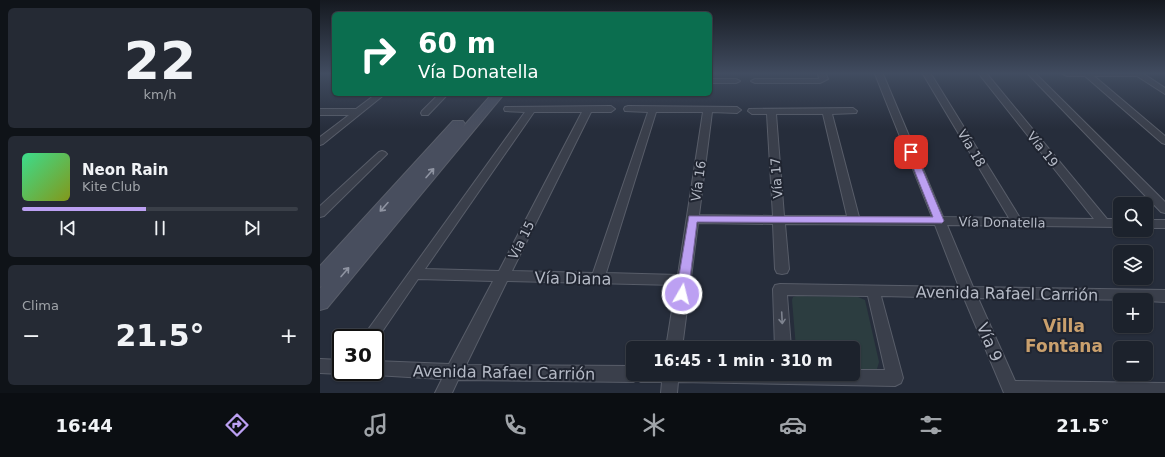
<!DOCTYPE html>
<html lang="es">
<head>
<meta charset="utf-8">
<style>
	:root { --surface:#1c222c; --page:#252a34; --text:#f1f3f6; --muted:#a0a4a9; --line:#3a3f48; --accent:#bca0f2 }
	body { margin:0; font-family:"DejaVu Sans",sans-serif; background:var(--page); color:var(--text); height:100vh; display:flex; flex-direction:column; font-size:15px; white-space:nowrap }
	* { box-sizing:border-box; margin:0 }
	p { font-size:13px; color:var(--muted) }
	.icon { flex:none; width:22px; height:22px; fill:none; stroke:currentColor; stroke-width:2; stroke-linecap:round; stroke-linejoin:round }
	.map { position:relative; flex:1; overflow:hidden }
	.details { display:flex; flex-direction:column; gap:8px; padding:8px; background:#0f1318; width:320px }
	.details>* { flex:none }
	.top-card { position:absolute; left:12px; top:12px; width:380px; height:84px; border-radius:6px; box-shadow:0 1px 3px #0004,0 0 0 1px var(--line); background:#0b6e4f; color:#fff; overflow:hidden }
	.tools { position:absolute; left:793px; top:197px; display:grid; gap:8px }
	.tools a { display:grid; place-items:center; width:40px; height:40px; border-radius:6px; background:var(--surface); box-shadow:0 1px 3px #0004,0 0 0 1px var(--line); font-size:20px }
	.speed { position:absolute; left:12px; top:329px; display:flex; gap:8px; font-size:20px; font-weight:700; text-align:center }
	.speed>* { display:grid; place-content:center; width:52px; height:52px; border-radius:50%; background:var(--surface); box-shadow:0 1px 3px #0004,0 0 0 1px var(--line); line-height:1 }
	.speed .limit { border:2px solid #111; border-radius:6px; background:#fff; color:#111 }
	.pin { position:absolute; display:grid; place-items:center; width:34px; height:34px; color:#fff; margin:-17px; border-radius:8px; box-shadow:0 2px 6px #0006 }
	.me { position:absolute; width:44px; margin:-22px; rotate:8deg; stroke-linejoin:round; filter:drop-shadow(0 0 3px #0008) }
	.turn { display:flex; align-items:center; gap:14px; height:84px; padding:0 20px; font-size:18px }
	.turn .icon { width:52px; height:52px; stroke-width:2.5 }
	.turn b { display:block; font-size:28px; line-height:34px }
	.big { font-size:30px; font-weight:700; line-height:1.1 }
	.details .widget { flex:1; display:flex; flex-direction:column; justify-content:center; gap:6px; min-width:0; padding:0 14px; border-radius:6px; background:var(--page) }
	.details .dial { align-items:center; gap:0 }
	.dial b { font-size:52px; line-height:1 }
	.song { display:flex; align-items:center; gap:12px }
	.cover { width:48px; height:48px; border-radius:6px; background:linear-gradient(135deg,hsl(150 70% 55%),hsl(70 70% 35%)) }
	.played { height:4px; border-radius:2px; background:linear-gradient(90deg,var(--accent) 45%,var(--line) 45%) }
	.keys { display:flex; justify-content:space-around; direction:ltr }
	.heat { display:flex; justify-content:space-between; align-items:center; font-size:22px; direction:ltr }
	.trip { position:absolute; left:306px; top:341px; width:234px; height:40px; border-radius:6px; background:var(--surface); box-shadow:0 1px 3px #0004,0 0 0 1px var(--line); font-weight:700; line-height:40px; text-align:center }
	.dock { display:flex; height:64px; justify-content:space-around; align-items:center; background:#0b0e12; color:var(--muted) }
	.dock .icon { width:28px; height:28px }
	.dock .active { color:var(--accent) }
	.dock b { font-size:18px; color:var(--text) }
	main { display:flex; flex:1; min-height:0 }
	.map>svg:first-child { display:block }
	.green { fill:#2c3d40 }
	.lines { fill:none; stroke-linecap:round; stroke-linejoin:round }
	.minor-casing { stroke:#585d69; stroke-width:2 }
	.secondary-casing { stroke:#585d69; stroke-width:2 }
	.minor { fill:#3a3f4b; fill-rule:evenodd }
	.secondary { fill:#484e5e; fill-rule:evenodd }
	.oneway { stroke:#8f94a2 }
	.oneway2 { stroke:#7e838f }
	.route { fill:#bca0f2; stroke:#7a689d }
	.labels { text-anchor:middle; stroke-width:4; stroke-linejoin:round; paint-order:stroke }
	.street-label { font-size:13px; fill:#b5bac6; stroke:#1f2430 }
	.near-street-label { font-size:16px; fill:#b5bac6; stroke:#1f2430 }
	.near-neighbourhood-label { font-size:17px; font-weight:bold; fill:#caa06d; stroke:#1f2430 }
</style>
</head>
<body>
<main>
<section class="details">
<div class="widget dial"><b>22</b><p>km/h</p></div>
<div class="widget">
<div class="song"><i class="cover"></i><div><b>Neon Rain</b><p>Kite Club</p></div></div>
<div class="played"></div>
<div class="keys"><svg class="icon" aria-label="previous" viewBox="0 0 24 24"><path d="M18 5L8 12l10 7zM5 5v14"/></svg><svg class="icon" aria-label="pause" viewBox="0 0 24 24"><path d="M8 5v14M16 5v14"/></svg><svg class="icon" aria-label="next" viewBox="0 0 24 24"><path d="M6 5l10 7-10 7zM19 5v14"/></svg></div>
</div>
<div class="widget"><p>Clima</p>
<div class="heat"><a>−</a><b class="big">21.5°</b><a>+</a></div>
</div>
</section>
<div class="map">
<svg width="845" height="393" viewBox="0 0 845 393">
	<rect width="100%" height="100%" fill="#262d3b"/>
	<path class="green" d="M477 296 538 297 545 300 559 362 557 369 533 370V348H476L472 300 473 297Z"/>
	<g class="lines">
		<defs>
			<g id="minor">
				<path d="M498 74H506L508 79 500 83H435L431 81 435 79H499Z"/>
				<path d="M555 74H563L623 217 689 218 603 74H611L700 218 774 219 659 74H667L787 219H800V227L627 225 653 287 845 290V302L826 301V300L658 298 695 381 845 383V393H684L644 298 561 296 583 378 581 383 575 386 358 382 357 393H341L342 382H321L317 380 313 382 138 380 132 393H115L122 379 55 375 49 373V372H55V361L129 364 173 281 98 279 55 342V338H42L205 112 185 111 184 109 185 107 291 106 295 109 291 112H271L192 271 273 273 328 112 305 111 304 109 305 107 308 106 417 107 421 110 417 113 392 112 379 215 453 216 447 114H432L428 111 429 109 533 108 537 111 536 113 512 114 539 217H612ZM214 112H262L179 271 105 269ZM336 112H383L358 275 286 273ZM456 114H503L527 216H464ZM378 223 453 224 455 269 457 273 462 274 467 273 469 269 465 224 615 225 639 287 460 284 455 285 453 289 455 348H471L467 295 548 296 565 370H533V374H313V366L146 365 187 281 356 285 346 348H362Z"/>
				<path d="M708 74H716L845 202V213L841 212Z"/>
				<path d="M743 74H824L845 88V94L817 76H774L845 136V144L842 143 765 76H747Z"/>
				<path d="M390 79H416L420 81 416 83H390Z"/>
				<path d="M56 94H65L3 144 0 145V137L29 115H0V109H36Z"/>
				<path d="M119 94H128L108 115H102L101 113 102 111Z"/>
				<path d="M62 151 65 152 67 154 65 156 4 216 0 217V206L59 152Z"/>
				<rect x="826" y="220" width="19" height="8"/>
				<path d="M0 359 21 360V372H27L21 374 0 373Z"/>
			</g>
			<path id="secondary" d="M172 94H184L7 308 0 310V288L2 286 0 287V266L133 121H143L145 124 143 127Z"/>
		</defs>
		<use href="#minor" class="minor-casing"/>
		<use href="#secondary" class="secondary-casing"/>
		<use href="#minor" class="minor"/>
		<use href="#secondary" class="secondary"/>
	</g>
	<defs><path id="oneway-shaft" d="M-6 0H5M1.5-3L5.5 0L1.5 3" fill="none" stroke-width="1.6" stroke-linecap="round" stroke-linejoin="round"/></defs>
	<g class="oneway">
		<use href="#oneway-shaft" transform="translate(110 173) rotate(-49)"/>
		<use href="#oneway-shaft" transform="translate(64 207) rotate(132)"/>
		<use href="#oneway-shaft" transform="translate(25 272) rotate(-49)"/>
	</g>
	<use class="oneway2" href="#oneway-shaft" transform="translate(462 318) rotate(87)"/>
	<linearGradient id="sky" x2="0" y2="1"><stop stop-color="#151920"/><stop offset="0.57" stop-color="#414c60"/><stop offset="1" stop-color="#414c60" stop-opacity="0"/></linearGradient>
	<rect width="845" height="129" fill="url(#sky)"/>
	<path class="route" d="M591 149 595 152 624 221 622 223 377 222 368 294 366 297 362 298 358 297 356 294 369 216 613 217 587 152Z"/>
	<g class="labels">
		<g class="street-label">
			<text transform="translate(652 148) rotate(59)" y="5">Vía 18</text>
			<text transform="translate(723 149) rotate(51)" y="5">Vía 19</text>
			<text transform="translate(456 178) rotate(-94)" y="5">Vía 17</text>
			<text transform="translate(378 181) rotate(-82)" y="5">Vía 16</text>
			<text transform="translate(682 222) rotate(1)" y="5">Vía Donatella</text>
			<text transform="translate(201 240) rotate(-63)" y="5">Vía 15</text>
		</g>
		<g class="near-street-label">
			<text transform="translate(253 278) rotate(1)" y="6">Vía Diana</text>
			<text transform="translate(687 293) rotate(1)" y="6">Avenida Rafael Carrión</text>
			<text transform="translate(670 342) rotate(67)" y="6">Vía 9</text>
			<text transform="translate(184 372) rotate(1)" y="6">Avenida Rafael Carrión</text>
		</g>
		<g class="near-neighbourhood-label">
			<text x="744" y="332">Villa<tspan x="744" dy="20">Fontana</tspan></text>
		</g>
	</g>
</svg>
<div class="tools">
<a><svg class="icon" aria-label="search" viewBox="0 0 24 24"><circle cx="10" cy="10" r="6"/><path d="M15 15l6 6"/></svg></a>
<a><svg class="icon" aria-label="layers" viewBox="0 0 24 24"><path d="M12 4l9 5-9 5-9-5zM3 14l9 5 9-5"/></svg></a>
<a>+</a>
<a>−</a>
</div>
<div class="speed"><div class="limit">30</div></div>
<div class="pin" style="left:591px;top:152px;background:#d93025"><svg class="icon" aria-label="arrive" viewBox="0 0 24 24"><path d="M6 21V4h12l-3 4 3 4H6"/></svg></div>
<svg class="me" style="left:362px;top:294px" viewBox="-20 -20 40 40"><circle r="17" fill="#bca0f2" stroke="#fff" stroke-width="3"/><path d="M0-11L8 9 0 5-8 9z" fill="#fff"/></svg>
<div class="trip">16:45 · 1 min · 310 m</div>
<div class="top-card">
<div class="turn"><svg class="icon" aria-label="right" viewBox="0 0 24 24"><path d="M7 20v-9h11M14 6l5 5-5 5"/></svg><div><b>60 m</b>Vía Donatella</div></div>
</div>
</div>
</main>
<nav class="dock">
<b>16:44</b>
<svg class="icon active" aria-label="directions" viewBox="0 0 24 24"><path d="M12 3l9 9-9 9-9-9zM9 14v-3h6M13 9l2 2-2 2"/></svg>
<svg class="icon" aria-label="music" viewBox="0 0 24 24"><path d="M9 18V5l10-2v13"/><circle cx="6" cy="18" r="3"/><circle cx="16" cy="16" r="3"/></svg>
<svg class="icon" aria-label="phone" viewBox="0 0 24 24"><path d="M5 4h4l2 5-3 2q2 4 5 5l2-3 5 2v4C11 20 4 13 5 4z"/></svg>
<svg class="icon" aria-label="climate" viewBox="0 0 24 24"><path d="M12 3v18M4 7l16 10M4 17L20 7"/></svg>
<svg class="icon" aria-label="car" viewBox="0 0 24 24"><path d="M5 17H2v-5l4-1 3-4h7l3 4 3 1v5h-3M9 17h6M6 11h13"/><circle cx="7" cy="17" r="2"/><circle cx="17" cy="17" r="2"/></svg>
<svg class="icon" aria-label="filters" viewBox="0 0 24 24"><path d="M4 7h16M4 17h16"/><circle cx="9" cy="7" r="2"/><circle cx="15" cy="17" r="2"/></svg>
<b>21.5°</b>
</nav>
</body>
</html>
